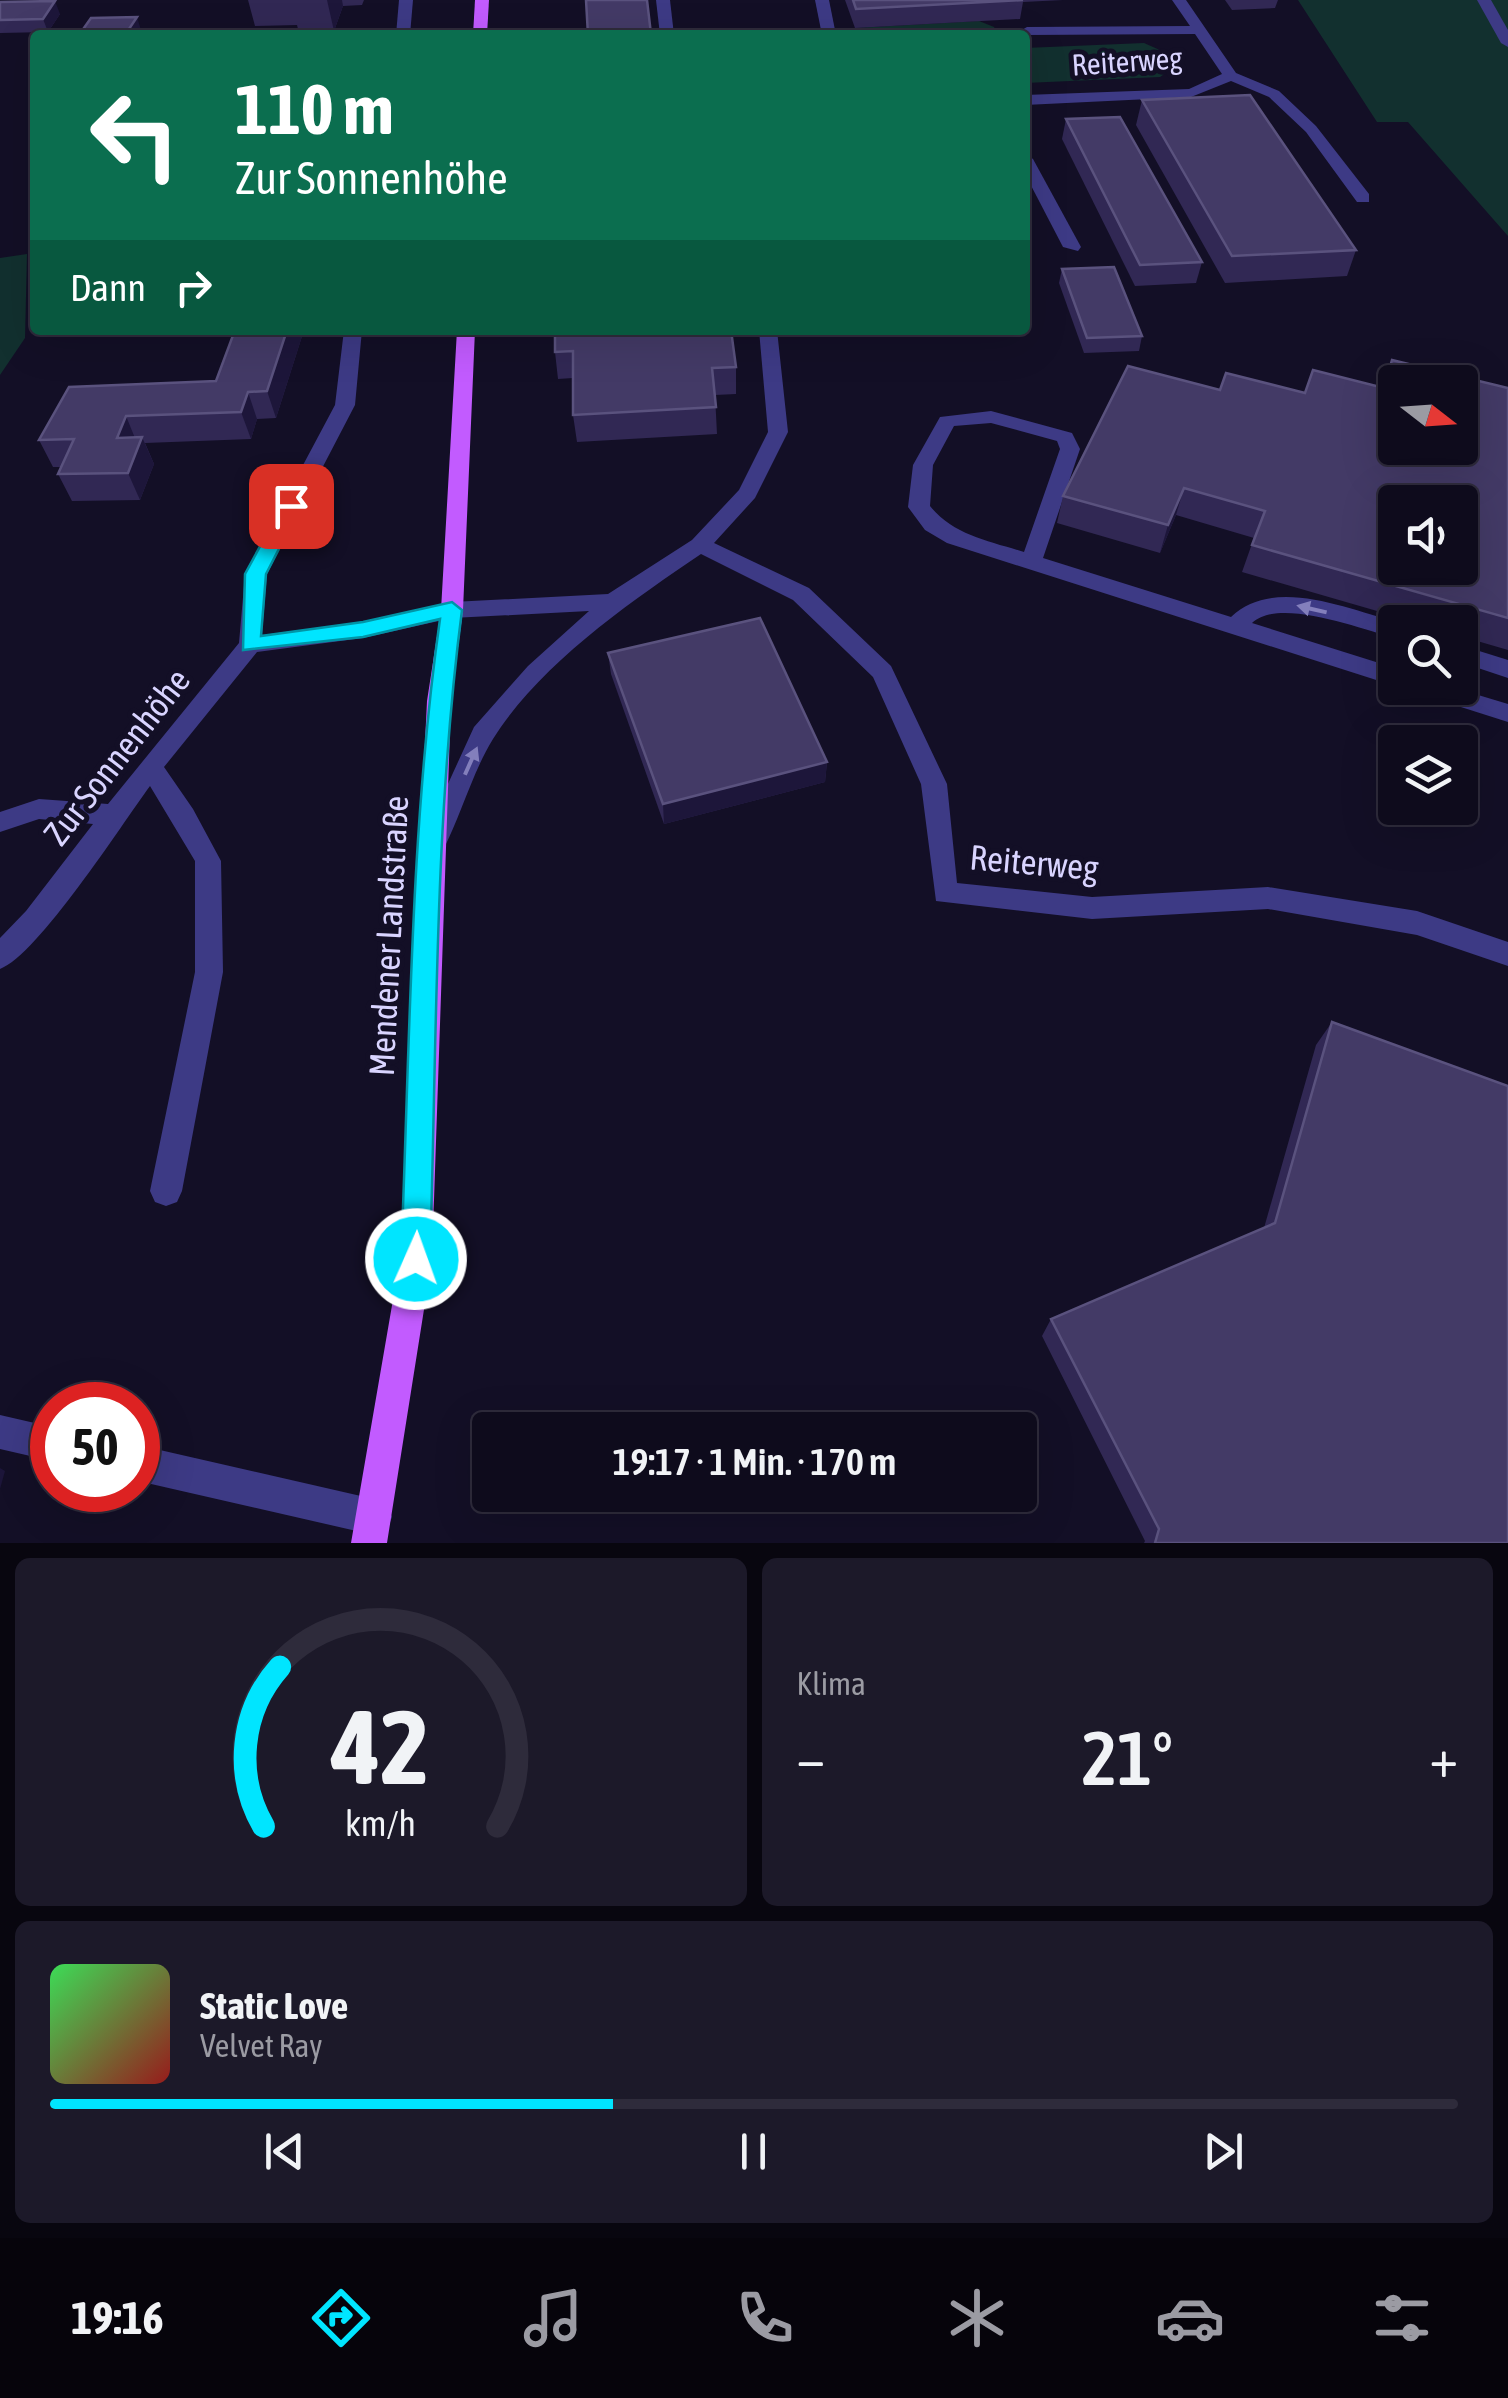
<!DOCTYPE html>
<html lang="de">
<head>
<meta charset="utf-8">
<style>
	:root { --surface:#0e0b1c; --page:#1c1929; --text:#f1f3f6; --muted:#9b9ba3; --line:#2e2b3b; --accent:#00e5ff }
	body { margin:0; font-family:"Asap Condensed",sans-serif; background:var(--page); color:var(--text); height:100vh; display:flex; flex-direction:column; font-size:38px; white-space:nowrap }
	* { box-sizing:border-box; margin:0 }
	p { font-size:32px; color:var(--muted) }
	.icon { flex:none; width:55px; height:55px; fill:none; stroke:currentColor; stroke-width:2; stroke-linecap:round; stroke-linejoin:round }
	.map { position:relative; height:1543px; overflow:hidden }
	.sheet { display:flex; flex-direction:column; gap:15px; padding:15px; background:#08060f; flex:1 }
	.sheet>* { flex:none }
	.banner { position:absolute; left:30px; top:30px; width:1000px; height:305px; border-radius:10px; box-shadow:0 10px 40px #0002,0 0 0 2px var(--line); background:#0b6e4f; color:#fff; overflow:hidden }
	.needle { width:65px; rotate:107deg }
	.controls { position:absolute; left:1378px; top:365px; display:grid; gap:20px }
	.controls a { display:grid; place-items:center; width:100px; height:100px; border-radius:10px; background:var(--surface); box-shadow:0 10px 40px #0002,0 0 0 2px var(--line); font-size:50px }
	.speed { position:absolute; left:30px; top:1382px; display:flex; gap:20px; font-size:50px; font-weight:700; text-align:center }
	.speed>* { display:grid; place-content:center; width:130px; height:130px; border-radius:50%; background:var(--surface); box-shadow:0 10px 40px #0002,0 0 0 2px var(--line); line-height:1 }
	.speed .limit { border:15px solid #d22; background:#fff; color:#111 }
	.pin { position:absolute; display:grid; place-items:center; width:85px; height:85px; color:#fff; margin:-42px; border-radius:20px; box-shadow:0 5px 15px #0006 }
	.me { position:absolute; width:110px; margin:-55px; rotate:2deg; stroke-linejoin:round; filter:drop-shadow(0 0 8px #0008) }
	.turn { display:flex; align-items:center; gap:35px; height:210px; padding:0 40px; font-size:45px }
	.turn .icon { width:130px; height:130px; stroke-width:2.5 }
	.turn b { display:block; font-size:70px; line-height:85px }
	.then { display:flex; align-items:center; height:95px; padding:0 40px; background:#0003; gap:20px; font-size:38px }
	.big { font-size:75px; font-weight:600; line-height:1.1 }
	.sheet .card { flex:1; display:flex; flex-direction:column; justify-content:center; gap:15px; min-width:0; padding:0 35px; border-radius:15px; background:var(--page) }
	.sheet .dial { align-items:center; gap:0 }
	.dial svg { height:260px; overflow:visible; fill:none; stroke:var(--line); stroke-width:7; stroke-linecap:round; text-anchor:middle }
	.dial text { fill:var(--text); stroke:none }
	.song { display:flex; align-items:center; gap:30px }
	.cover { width:120px; height:120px; border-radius:15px; background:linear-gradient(135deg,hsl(130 70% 55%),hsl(0 70% 35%)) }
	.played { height:10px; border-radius:5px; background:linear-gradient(90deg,var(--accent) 40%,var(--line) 40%) }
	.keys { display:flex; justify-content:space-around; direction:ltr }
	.heat { display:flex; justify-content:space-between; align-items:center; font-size:55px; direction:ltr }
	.sheet .tiles { flex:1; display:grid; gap:15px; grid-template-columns:1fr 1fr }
	.card:last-child { grid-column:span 2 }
	.trip { position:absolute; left:472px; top:1412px; width:565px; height:100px; border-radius:10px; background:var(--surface); box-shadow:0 10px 40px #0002,0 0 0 2px var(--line); font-weight:600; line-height:100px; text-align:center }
	.tab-bar { display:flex; height:160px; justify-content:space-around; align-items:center; background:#06040b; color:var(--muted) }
	.tab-bar .icon { width:70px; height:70px }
	.tab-bar .selected { color:var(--accent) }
	.tab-bar b { font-size:45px; color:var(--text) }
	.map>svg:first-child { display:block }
	.green { fill:#12302f }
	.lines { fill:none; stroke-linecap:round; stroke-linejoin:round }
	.minor { fill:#3d3a85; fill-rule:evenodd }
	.major { fill:#c25bff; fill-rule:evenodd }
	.wall { fill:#312854 }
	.shaded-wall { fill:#1d163a }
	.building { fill:#433a66; stroke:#5a527e; stroke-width:2.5; fill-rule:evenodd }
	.oneway { fill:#837fbc }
	.route { fill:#00e5ff; stroke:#0095a6; stroke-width:2.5 }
	.labels { text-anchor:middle; stroke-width:10; stroke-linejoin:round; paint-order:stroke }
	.far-street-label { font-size:30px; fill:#d9d4ff; stroke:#130f26 }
	.street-label { font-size:35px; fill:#d9d4ff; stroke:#130f26 }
</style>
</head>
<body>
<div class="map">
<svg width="1508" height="1543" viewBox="0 0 1508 1543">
	<rect width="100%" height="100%" fill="#130f26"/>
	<g class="green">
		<path d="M1298 0H1508V236L1408 122H1377Z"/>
		<path d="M979 21 994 27 998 35H857L855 28Z"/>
		<path d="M1144 43 1162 51 1173 68 1160 77 1025 83V48Z"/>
		<path d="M27 254 25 338 0 375V258Z"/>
	</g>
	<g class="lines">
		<g class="minor">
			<path d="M399 0H413L410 35H396Z"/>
			<path d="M656 0H670L674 35H660Z"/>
			<path d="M815 0H829L836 35H822Z"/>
			<path d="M1172 0H1186L1236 73 1279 91 1316 126 1369 194V202H1357L1306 132 1269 97 1231 81 1191 97 1025 105V95L1189 89 1222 74 1195 34 1027 35 1020 31 1027 27 1190 26Z"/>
			<path d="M1477 0H1491L1508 30V47L1501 43Z"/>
			<path d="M1025 154 1033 159 1081 247 1078 251 1063 247 1025 174Z"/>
			<path d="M344 330H362L355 405 267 574 262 635 363 622 452 602 608 594 692 540 739 490 768 432 759 330H777L788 432 755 498 714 543 809 588 891 666 947 784 957 883 1092 897 1268 887 1417 911 1508 942V966L1417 935 1268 909 1092 919 936 901 921 784 873 677 793 600 701 554C630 602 539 665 493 739 472 773 461 816 442 852H424L420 845 474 727 528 666 589 611 452 618 363 638 257 652 164 767 193 809 221 861 223 972 182 1191 177 1202 166 1206 155 1202 150 1191 195 972V861L150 786C122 824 38 955 0 969V938L26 911 93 824 39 819 0 832V812L39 799 108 804 239 643 245 574 335 405Z"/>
			<path d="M991 411 1072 433 1080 449 1043 558 1231 617C1274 576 1346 609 1397 622L1395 638C1360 629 1279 597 1252 623L1395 668V686L947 543 925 530 908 507 913 465 940 417ZM991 423 1057 441 1060 449 1024 552C989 541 953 535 930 506L933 465 954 426Z"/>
			<path d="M1460 645 1508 660V678L1460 662Z"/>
			<path d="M1416 688H1455L1508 704V722L1420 694Z"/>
			<path d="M0 1415 52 1427V1461L0 1449Z"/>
			<path d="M138 1445 374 1499 387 1504 392 1517 387 1530 374 1535 138 1481Z"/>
		</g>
		<g class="major">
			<path d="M475 0H489L487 35H473Z"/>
			<path d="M457 330H475L463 610 451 701 432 1259 387 1543H351L400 1259 427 701 441 610Z"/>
		</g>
	</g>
	<g class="wall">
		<path d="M248 0H364L362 5 343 6 334 31 299 33 297 25 255 26Z"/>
		<path d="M845 0H1063L1023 2 1020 19 855 28Z"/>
		<path d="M1225 0H1278L1275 8 1232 10Z"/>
		<path d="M0 2 60 14 48 32 0 33Z"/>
		<path d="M1142 100 1356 250 1347 276 1225 283 1136 125Z"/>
		<path d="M1066 119 1202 262 1196 283 1135 286 1062 139Z"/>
		<path d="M1062 269 1142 336 1139 351 1084 353 1059 283Z"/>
		<path d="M235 330H304L276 418 257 419 251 439 145 443 154 464 140 500 72 501 58 474 62 467H53L39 440 216 381Z"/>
		<path d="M555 330 736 367V394L715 395 717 434 577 442 573 415V378L558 379 555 352Z"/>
		<path d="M1392 360 1508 388V650L1460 636V622H1415L1242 572 1254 538 1176 515 1160 553 1057 523 1063 496 1220 390 1305 393 1380 387Z"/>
		<path d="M608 653 827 762 825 782 664 824 611 674Z"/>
		<path d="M1332 1022 1508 1543H1144L1145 1541 1042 1336 1051 1319 1264 1228 1316 1045Z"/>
	</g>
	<g class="shaded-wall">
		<path d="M327 0H342L343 6 334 31Z"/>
		<path d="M55 1 60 14 48 32 43 19Z"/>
		<path d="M137 17 141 30 138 35H125Z"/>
		<path d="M287 330H304L276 418 267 391Z"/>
		<path d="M248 392 257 419 251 439 241 412Z"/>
		<path d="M126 416 137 443 117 438Z"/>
		<path d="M142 437 154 464 140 500 128 473Z"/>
		<path d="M1184 488 1176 515 1160 553 1168 525Z"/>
		<path d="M827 762 825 782 664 824 663 804Z"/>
		<path d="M0 1468 5 1471 0 1489Z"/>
	</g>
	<g class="building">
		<path d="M586 0H647L651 34 588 35Z"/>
		<path d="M853 0H1023L856 9Z"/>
		<path d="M55 1 43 19 0 20V2Z"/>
		<path d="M137 17 125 35H79L91 18Z"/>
		<path d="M1250 95 1356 250 1232 256 1142 100Z"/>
		<path d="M1120 117 1202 262 1140 265 1066 119Z"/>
		<path d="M1114 267 1142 336 1087 338 1062 269Z"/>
		<path d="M235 330H287L267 391 248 392 241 412 126 416 117 438 142 437 128 473 58 474 74 439 39 440 69 387 216 381Z"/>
		<path d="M555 330H731L736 367 712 368 716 407 573 415V351L555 352Z"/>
		<path d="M1392 360 1508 388V618L1252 545 1265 511 1184 488 1168 525 1063 496 1128 366 1220 390 1226 373 1305 393 1313 370 1384 388ZM1395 382H1460V448H1395ZM1395 502H1460V568H1395Z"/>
		<path d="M760 618 827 762 663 804 608 653Z"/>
		<path d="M1332 1022 1508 1086V1543H1155L1159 1529 1051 1319 1275 1223Z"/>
	</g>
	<defs><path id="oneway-solid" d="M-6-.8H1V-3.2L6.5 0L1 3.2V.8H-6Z" transform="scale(2.5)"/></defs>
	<g class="oneway">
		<use href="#oneway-solid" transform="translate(1312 609) rotate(-167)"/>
		<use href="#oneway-solid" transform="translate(471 761) rotate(-66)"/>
	</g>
	<path class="route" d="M291 500 301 506 266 574 261 636 363 622 452 602 462 610C434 824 437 1043 430 1259L426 1270 416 1274 405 1270 401 1259C410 1046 410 830 440 619L363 637 243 650 245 574 282 506Z"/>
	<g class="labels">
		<g class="far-street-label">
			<text transform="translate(1127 62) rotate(-4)" y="10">Reiterweg</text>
		</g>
		<g class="street-label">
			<text transform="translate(117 757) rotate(-52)" y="12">Zur Sonnenhöhe</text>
			<text transform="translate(1034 863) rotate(5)" y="12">Reiterweg</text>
			<text transform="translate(389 936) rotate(-87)" y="12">Mendener Landstraße</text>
		</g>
	</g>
</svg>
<div class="controls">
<a><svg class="needle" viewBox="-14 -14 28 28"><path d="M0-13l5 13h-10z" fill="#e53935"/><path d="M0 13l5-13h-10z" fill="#9b9ba3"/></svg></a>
<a><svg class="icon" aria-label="sound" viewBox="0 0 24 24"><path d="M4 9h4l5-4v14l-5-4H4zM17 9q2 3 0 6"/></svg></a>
<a><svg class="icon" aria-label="search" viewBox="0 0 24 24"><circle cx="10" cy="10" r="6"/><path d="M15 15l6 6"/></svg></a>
<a><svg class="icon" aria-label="layers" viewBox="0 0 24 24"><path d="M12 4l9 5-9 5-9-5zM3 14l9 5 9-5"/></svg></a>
</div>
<div class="speed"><div class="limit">50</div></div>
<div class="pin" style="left:291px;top:506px;background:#d93025"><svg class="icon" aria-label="arrive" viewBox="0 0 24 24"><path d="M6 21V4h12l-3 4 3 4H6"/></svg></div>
<svg class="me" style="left:416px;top:1259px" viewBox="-20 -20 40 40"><circle r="17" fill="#00e5ff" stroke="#fff" stroke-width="3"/><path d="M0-11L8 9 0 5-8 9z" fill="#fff"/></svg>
<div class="trip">19:17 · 1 Min. · 170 m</div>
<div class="banner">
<div class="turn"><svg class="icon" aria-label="left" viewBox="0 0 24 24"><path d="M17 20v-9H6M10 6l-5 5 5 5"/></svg><div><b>110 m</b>Zur Sonnenhöhe</div></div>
<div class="then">Dann<svg class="icon" aria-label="right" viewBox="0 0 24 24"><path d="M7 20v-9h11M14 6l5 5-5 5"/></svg></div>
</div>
</div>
<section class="sheet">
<div class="tiles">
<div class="card dial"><svg viewBox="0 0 100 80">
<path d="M14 69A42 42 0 1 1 86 69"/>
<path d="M14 69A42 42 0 0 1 19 20" stroke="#00e5ff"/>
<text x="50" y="56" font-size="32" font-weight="700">42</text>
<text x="50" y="72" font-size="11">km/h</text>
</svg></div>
<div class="card"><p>Klima</p>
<div class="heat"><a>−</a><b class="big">21°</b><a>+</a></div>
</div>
<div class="card">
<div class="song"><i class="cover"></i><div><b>Static Love</b><p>Velvet Ray</p></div></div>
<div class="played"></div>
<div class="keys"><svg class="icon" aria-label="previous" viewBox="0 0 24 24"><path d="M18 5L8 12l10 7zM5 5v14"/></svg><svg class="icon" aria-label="pause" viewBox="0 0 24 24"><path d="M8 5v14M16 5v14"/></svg><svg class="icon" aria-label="next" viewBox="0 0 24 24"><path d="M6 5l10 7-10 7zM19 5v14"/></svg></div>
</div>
</div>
</section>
<nav class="tab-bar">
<b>19:16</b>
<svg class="icon selected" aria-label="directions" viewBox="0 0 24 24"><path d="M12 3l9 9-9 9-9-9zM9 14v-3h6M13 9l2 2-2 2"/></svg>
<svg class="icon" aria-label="music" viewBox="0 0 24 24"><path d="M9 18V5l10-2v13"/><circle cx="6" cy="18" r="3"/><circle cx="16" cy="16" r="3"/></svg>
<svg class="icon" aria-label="phone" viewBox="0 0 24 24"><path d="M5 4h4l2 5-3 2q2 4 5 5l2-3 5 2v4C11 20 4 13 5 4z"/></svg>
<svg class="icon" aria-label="climate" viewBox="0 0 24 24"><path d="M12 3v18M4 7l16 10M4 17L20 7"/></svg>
<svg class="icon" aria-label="car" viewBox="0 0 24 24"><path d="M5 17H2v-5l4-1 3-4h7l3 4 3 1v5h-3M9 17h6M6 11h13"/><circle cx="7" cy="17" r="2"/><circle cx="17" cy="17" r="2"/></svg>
<svg class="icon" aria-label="filters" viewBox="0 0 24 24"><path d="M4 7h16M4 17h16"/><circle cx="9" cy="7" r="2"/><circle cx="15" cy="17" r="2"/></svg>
</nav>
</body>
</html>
